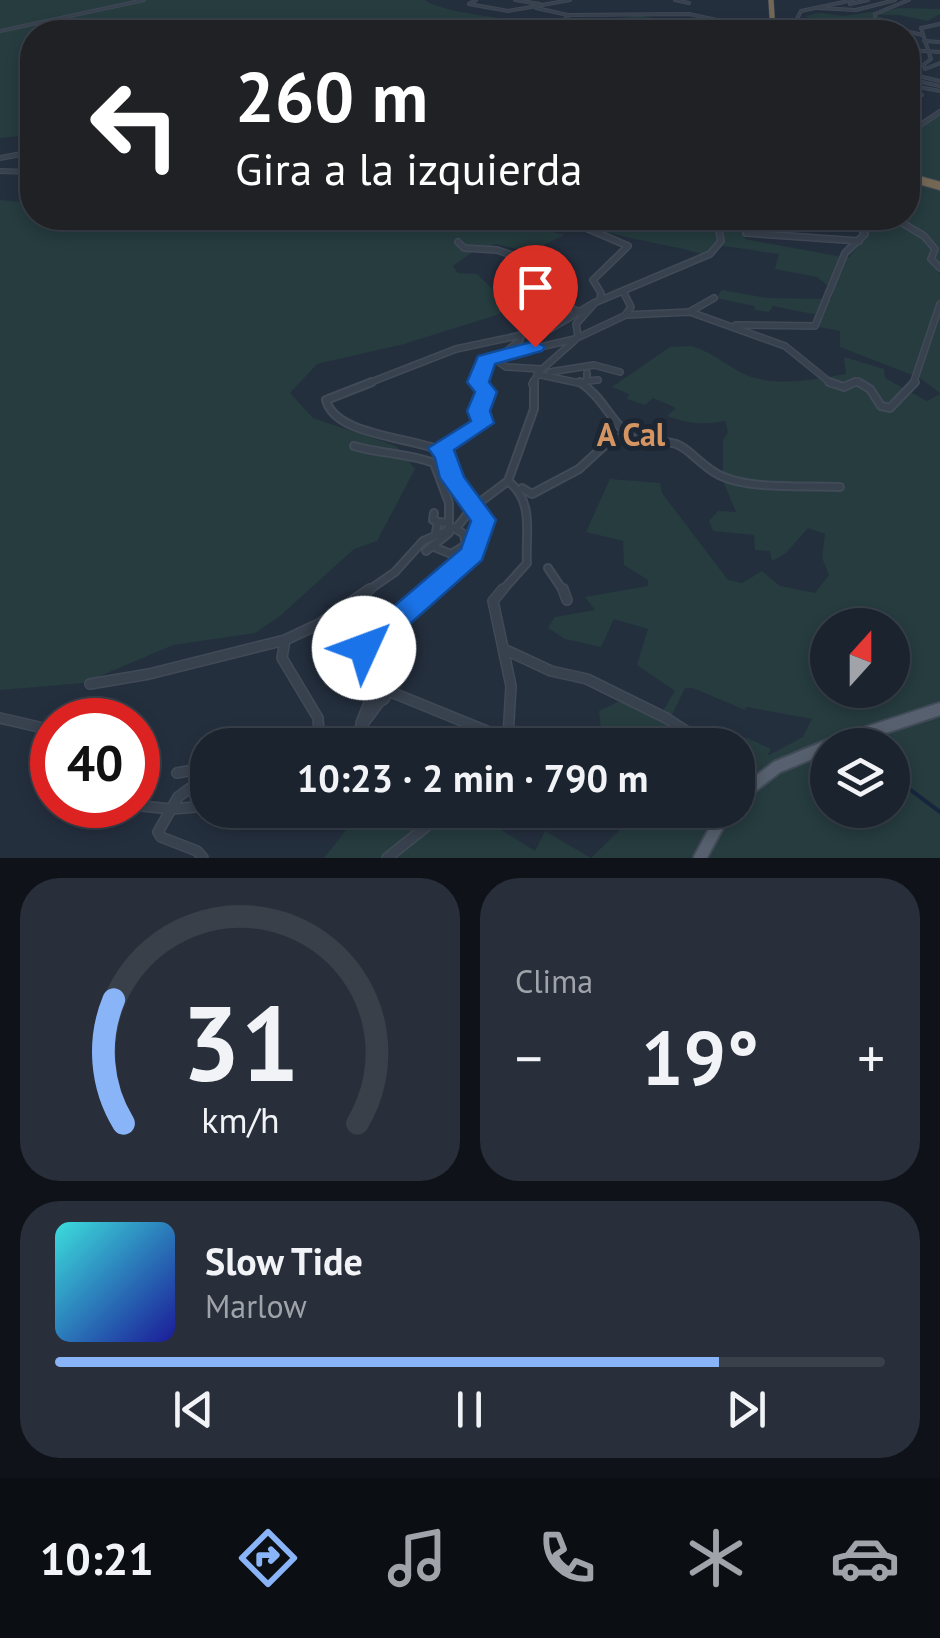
<!DOCTYPE html>
<html lang="es">
<head>
<meta charset="utf-8">
<style>
	:root { --surface:#1b232e; --page:#282f3a; --text:#f1f3f6; --muted:#a0a4aa; --line:#39404a; --accent:#8ab4f8 }
	body { margin:0; font-family:"PT Sans",sans-serif; background:var(--page); color:var(--text); height:100vh; display:flex; flex-direction:column; font-size:38px; white-space:nowrap }
	* { box-sizing:border-box; margin:0 }
	p { font-size:32px; color:var(--muted) }
	.icon { flex:none; width:55px; height:55px; fill:none; stroke:currentColor; stroke-width:2; stroke-linecap:round; stroke-linejoin:round }
	.map { position:relative; height:858px; overflow:hidden }
	.panel { display:flex; flex-direction:column; gap:20px; padding:20px; background:#0f1319; flex:1 }
	.panel>* { flex:none }
	.banner { position:absolute; left:20px; top:20px; width:900px; height:210px; border-radius:40px; box-shadow:0 5px 15px #0003,0 0 0 2px var(--line); background:#202124; color:#fff; overflow:hidden }
	.needle { width:65px; rotate:21deg }
	.fabs { position:absolute; left:810px; top:608px; display:grid; gap:20px }
	.fabs a { display:grid; place-items:center; width:100px; height:100px; border-radius:50%; background:var(--surface); box-shadow:0 5px 15px #0003,0 0 0 2px var(--line); font-size:50px }
	.speed { position:absolute; left:30px; top:698px; display:flex; gap:20px; font-size:50px; font-weight:700; text-align:center }
	.speed>* { display:grid; place-content:center; width:130px; height:130px; border-radius:50%; background:var(--surface); box-shadow:0 5px 15px #0003,0 0 0 2px var(--line); line-height:1 }
	.speed .limit { border:15px solid #d22; background:#fff; color:#111 }
	.pin { position:absolute; display:grid; place-items:center; width:85px; height:85px; color:#fff; margin:-102px -42px; border-radius:50% 50% 50% 0; rotate:-45deg; box-shadow:0 0 10px #0007 }
	.pin .icon { rotate:45deg }
	.me { position:absolute; width:110px; margin:-55px; rotate:47deg; stroke-linejoin:round; filter:drop-shadow(0 0 8px #0008) }
	.turn { display:flex; align-items:center; gap:35px; height:210px; padding:0 50px; font-size:45px }
	.turn .icon { width:130px; height:130px; stroke-width:2.5 }
	.turn b { display:block; font-size:70px; line-height:85px }
	.big { font-size:75px; font-weight:800; line-height:1.1 }
	.panel .card { flex:1; display:flex; flex-direction:column; justify-content:center; gap:15px; min-width:0; padding:0 35px; border-radius:40px; background:var(--page) }
	.panel .dial { align-items:center; gap:0 }
	.dial svg { height:260px; overflow:visible; fill:none; stroke:var(--line); stroke-width:7; stroke-linecap:round; text-anchor:middle }
	.dial text { fill:var(--text); stroke:none }
	.song { display:flex; align-items:center; gap:30px }
	.cover { width:120px; height:120px; border-radius:15px; background:linear-gradient(135deg,hsl(180 70% 55%),hsl(240 70% 35%)) }
	.played { height:10px; border-radius:5px; background:linear-gradient(90deg,var(--accent) 80%,var(--line) 80%) }
	.keys { display:flex; justify-content:space-around; direction:ltr }
	.heat { display:flex; justify-content:space-between; align-items:center; font-size:55px; direction:ltr }
	.panel .tiles { flex:1; display:grid; gap:20px; grid-template-columns:1fr 1fr }
	.card:last-child { grid-column:span 2 }
	.trip { position:absolute; left:190px; top:728px; width:565px; height:100px; border-radius:40px; background:var(--surface); box-shadow:0 5px 15px #0003,0 0 0 2px var(--line); font-weight:800; line-height:100px; text-align:center }
	.tabs { display:flex; height:160px; justify-content:space-around; align-items:center; background:#0b0e12; color:var(--muted) }
	.tabs .icon { width:70px; height:70px }
	.tabs .on { color:var(--accent) }
	.tabs b { font-size:45px; color:var(--text) }
	.map>svg:first-child { display:block }
	.green { fill:#263c3f; fill-rule:evenodd }
	.lines { fill:none; stroke-linecap:round; stroke-linejoin:round }
	.stream { stroke:#17263c; stroke-width:4 }
	.minor-far4-casing { stroke:#414a57; stroke-width:4 }
	.minor-far3-casing { stroke:#414a57; stroke-width:6 }
	.minor-far2-casing { stroke:#414a57; stroke-width:8 }
	.minor-far1-casing { stroke:#414a57; stroke-width:10 }
	.minor-casing { stroke:#414a57; stroke-width:12 }
	.major-casing { stroke:#414a57; stroke-width:16 }
	.highway-far1-casing { stroke:#434c59; stroke-width:6 }
	.highway-casing { stroke:#434c59; stroke-width:10 }
	.minor-far4 { stroke:#38414e; stroke-width:2.5 }
	.minor-far3 { stroke:#38414e; stroke-width:4 }
	.minor-far2 { stroke:#38414e; stroke-width:5 }
	.minor-far1 { stroke:#38414e; stroke-width:6 }
	.minor { stroke:#38414e; stroke-width:9 }
	.major { stroke:#56606e; stroke-width:12 }
	.highway-far1 { stroke:#746855; stroke-width:5 }
	.highway { stroke:#746855; stroke-width:8 }
	.route { fill:#1a73e8; stroke:#114b97; stroke-width:2.5 }
	.labels { text-anchor:middle; stroke-width:10; stroke-linejoin:round; paint-order:stroke }
	.neighbourhood-label { font-size:32px; font-weight:bold; fill:#d59563; stroke:#1d2633 }
</style>
</head>
<body>
<div class="map">
<svg width="940" height="858" viewBox="0 0 940 858">
	<rect width="100%" height="100%" fill="#242f3e"/>
	<g class="green">
		<path d="M0 0H425C447 17 573 27 604 22 623 19 636 11 657 20L652 26 621 32H32V135L0 138Z"/>
		<path d="M900 8 940 9V14L928 21 899 15H877L896 24 877 29 859 22 843 27 865 29C842 35 812 30 790 23L822 24 805 16 819 13 806 11 844 16Z"/>
		<path d="M940 114V267L933 259 936 252 911 225 896 218H908V149L916 141 915 130Z"/>
		<path d="M0 200 32 203V218H534L543 229 564 235 530 252 496 244 471 253 453 266 458 273 477 274 502 298 500 314 404 344 317 364 290 393 313 418 396 446 415 469 377 541 354 549 280 616 255 633 173 645 84 683 0 690Z"/>
		<path d="M567 218H746L745 239 848 258 868 235 856 218C891 218 908 220 932 249L928 259 940 274V393L920 378 840 347V331L819 327 818 315 773 306 769 312 755 310 754 306 716 298 722 290 767 298 832 299 833 290 817 277 775 269 779 254 717 245 702 254C657 241 610 238 567 218Z"/>
		<path d="M692 346C715 353 730 369 749 376 781 387 814 379 846 374L844 357 884 369 885 378 927 401 940 394V858H324L362 810H470L535 851 545 831 591 858 631 819 634 810H738V745H623L601 730 599 711 620 701 659 717 675 691 637 665 648 629 614 619 601 647 565 639 548 628 555 617 595 610 585 597 648 586V580L624 565 623 541 586 532 610 479 660 483 662 493 728 580 742 583 762 571 780 586 815 593 829 575 822 558 825 534 808 528 785 554 772 561 770 551 755 550 754 535 713 531 709 521 718 511 736 512 723 481V440L728 432 725 421C702 425 689 424 667 416L676 408 653 398 645 405 627 399 629 394 612 387 670 347ZM828 625H892V690H828ZM685 688H693L745 710 747 707 812 719 803 737 767 756 771 749 748 738 708 734 670 719ZM828 745H892V810H828Z"/>
	</g>
	<g class="lines">
		<path class="stream" d="M892 776 940 812"/>
		<defs>
			<g id="minor-far4">
				<path d="M476 0 469 4 508 11 570 0"/>
				<path d="M515 0 540 4"/>
				<path d="M675 0 689 3"/>
				<path d="M850 4 868 0"/>
				<path d="M536 8 568 15"/>
				<path d="M817 8 856 10 895 0"/>
				<path d="M777 21H796L801 11 853 0"/>
				<path d="M545 23 563 21 569 15 689 14 758 29"/>
				<path d="M792 25 875 20V14L909 0"/>
				<path d="M755 27 752 22 763 20"/>
				<path d="M0 31 144 0"/>
				<path d="M778 32 792 25"/>
				<path d="M855 32H872"/>
				<path d="M896 32 895 29 923 35"/>
				<path d="M908 40 917 48"/>
				<path d="M924 41 940 42"/>
				<path d="M908 50 940 52"/>
				<path d="M908 63 924 66"/>
				<path d="M925 69 940 63"/>
				<path d="M910 71 915 72H908Z"/>
				<path d="M914 72 931 59 921 28 940 24"/>
				<path d="M914 75 940 81"/>
				<path d="M908 79 940 86"/>
				<path d="M908 85 940 91"/>
				<path d="M909 97 922 95"/>
			</g>
			<g id="minor-far3">
				<path d="M909 97 917 96"/>
				<path d="M908 146 914 140 913 130 940 112"/>
				<path d="M0 158 32 152"/>
				<path d="M0 171 32 172"/>
				<path d="M564 218 576 223"/>
				<path d="M716 218 717 223"/>
				<path d="M853 218 857 223"/>
				<path d="M894 218 903 223"/>
				<path d="M747 223 748 218"/>
			</g>
			<g id="minor-far2">
				<path d="M570 221 628 246 593 280 601 293 600 299"/>
				<path d="M748 221 746 233 859 241"/>
				<path d="M899 221 924 236 935 249 931 259 940 268"/>
				<path d="M458 242 464 248 497 250 532 262 550 300 580 312"/>
				<path d="M623 291 631 307 626 314"/>
				<path d="M691 311 714 298"/>
				<path d="M736 325 815 326 845 253 865 234 855 221"/>
				<path d="M578 336 576 324 593 305"/>
				<path d="M501 356 575 339 626 315 690 312 785 346 832 384"/>
				<path d="M493 358 506 367 541 369"/>
				<path d="M550 372 594 365 620 372"/>
				<path d="M537 374 583 384"/>
				<path d="M587 381 598 380"/>
				<path d="M582 383 587 381V373"/>
				<path d="M366 384 456 349 550 329 594 303 710 254 721 241 717 221"/>
				<path d="M479 384 486 360 501 356 520 340"/>
				<path d="M532 384 540 371 574 341"/>
				<path d="M850 384 857 381 862 384"/>
				<path d="M913 384 940 304"/>
			</g>
			<g id="minor-far1">
				<path d="M372 382 326 400C335 436 412 437 442 451L452 478 484 520 468 561 432 592"/>
				<path d="M580 382C609 402 611 429 645 445 684 435 685 453 714 472 743 491 805 485 840 487"/>
				<path d="M829 382 844 387 855 382"/>
				<path d="M858 382 870 389 881 406 890 408 915 382"/>
				<path d="M354 446C381 454 407 453 434 463L449 503V533L426 551"/>
				<path d="M439 449 483 423 479 411 486 392 478 382"/>
				<path d="M508 481 534 409V382"/>
				<path d="M522 488 532 494 579 469 605 445 624 435"/>
				<path d="M476 505 508 481C535 502 525 533 527 563L501 592"/>
				<path d="M434 513 433 520 438 522"/>
				<path d="M436 532 438 522 449 523"/>
				<path d="M434 547 451 554 466 545 464 534 454 528"/>
				<path d="M548 568 564 592"/>
				<path d="M366 592 395 572 423 541 458 526 475 504"/>
			</g>
			<g id="minor">
				<path d="M503 589 493 601 511 686 508 738"/>
				<path d="M563 589 567 600"/>
				<path d="M508 651 551 671 587 679 666 718 708 745"/>
				<path d="M90 684 149 674 285 640"/>
				<circle cx="379" cy="694" r="7"/>
				<path d="M386 690 521 745"/>
				<path d="M371 694 361 669 364 649 434 589"/>
				<path d="M0 718 52 730"/>
				<path d="M361 723 371 698"/>
				<path d="M286 745 320 733"/>
				<path d="M320 745 318 718 282 658 285 640 319 624 370 589"/>
				<path d="M338 745 357 732 381 700"/>
				<path d="M177 773 208 767"/>
				<path d="M738 778 744 775 756 780"/>
				<path d="M132 805 171 809 208 806"/>
				<path d="M203 858 197 851 161 837 158 832 178 797 208 775"/>
				<path d="M387 858 447 810"/>
			</g>
			<g id="major">
				<path d="M830 745 940 709"/>
				<path d="M738 797 777 767 828 746"/>
				<path d="M700 858 726 810"/>
			</g>
			<path id="highway-far1" d="M771 0 773 32"/>
			<path id="highway" d="M908 177 940 186"/>
		</defs>
		<use href="#minor-far4" class="minor-far4-casing"/>
		<use href="#minor-far3" class="minor-far3-casing"/>
		<use href="#minor-far2" class="minor-far2-casing"/>
		<use href="#minor-far1" class="minor-far1-casing"/>
		<use href="#minor" class="minor-casing"/>
		<use href="#major" class="major-casing"/>
		<use href="#highway-far1" class="highway-far1-casing"/>
		<use href="#highway" class="highway-casing"/>
		<use href="#minor-far4" class="minor-far4"/>
		<use href="#minor-far3" class="minor-far3"/>
		<use href="#minor-far2" class="minor-far2"/>
		<use href="#minor-far1" class="minor-far1"/>
		<use href="#minor" class="minor"/>
		<use href="#major" class="major"/>
		<use href="#highway-far1" class="highway-far1"/>
		<use href="#highway" class="highway"/>
	</g>
	<path class="route" d="M535 341 545 347 542 351 495 364 489 382 497 392 490 411 494 423 454 450 464 477 496 520 482 560 374 656 364 660 353 656 349 648 353 641 461 549 471 521 440 478 435 458 428 448 471 421 467 411 475 392 467 382 478 356Z"/>
	<g class="labels">
		<g class="neighbourhood-label">
			<text x="631" y="446">A Cal</text>
		</g>
	</g>
</svg>
<div class="fabs">
<a><svg class="needle" viewBox="-14 -14 28 28"><path d="M0-13l5 13h-10z" fill="#e53935"/><path d="M0 13l5-13h-10z" fill="#a0a4aa"/></svg></a>
<a><svg class="icon" aria-label="layers" viewBox="0 0 24 24"><path d="M12 4l9 5-9 5-9-5zM3 14l9 5 9-5"/></svg></a>
</div>
<div class="speed"><div class="limit">40</div></div>
<div class="pin" style="left:535px;top:347px;background:#d93025"><svg class="icon" aria-label="arrive" viewBox="0 0 24 24"><path d="M6 21V4h12l-3 4 3 4H6"/></svg></div>
<svg class="me" style="left:364px;top:648px" viewBox="-20 -20 40 40"><circle r="19" fill="#fff"/><path d="M0-13L10 11 0 6-10 11z" fill="#1a73e8"/></svg>
<div class="trip">10:23 · 2 min · 790 m</div>
<div class="banner">
<div class="turn"><svg class="icon" aria-label="left" viewBox="0 0 24 24"><path d="M17 20v-9H6M10 6l-5 5 5 5"/></svg><div><b>260 m</b>Gira a la izquierda</div></div>
</div>
</div>
<section class="panel">
<div class="tiles">
<div class="card dial"><svg viewBox="0 0 100 80">
<path d="M14 69A42 42 0 1 1 86 69"/>
<path d="M14 69A42 42 0 0 1 11 31" stroke="#8ab4f8"/>
<text x="50" y="56" font-size="32" font-weight="700">31</text>
<text x="50" y="72" font-size="11">km/h</text>
</svg></div>
<div class="card"><p>Clima</p>
<div class="heat"><a>−</a><b class="big">19°</b><a>+</a></div>
</div>
<div class="card">
<div class="song"><i class="cover"></i><div><b>Slow Tide</b><p>Marlow</p></div></div>
<div class="played"></div>
<div class="keys"><svg class="icon" aria-label="previous" viewBox="0 0 24 24"><path d="M18 5L8 12l10 7zM5 5v14"/></svg><svg class="icon" aria-label="pause" viewBox="0 0 24 24"><path d="M8 5v14M16 5v14"/></svg><svg class="icon" aria-label="next" viewBox="0 0 24 24"><path d="M6 5l10 7-10 7zM19 5v14"/></svg></div>
</div>
</div>
</section>
<nav class="tabs">
<b>10:21</b>
<svg class="icon on" aria-label="directions" viewBox="0 0 24 24"><path d="M12 3l9 9-9 9-9-9zM9 14v-3h6M13 9l2 2-2 2"/></svg>
<svg class="icon" aria-label="music" viewBox="0 0 24 24"><path d="M9 18V5l10-2v13"/><circle cx="6" cy="18" r="3"/><circle cx="16" cy="16" r="3"/></svg>
<svg class="icon" aria-label="phone" viewBox="0 0 24 24"><path d="M5 4h4l2 5-3 2q2 4 5 5l2-3 5 2v4C11 20 4 13 5 4z"/></svg>
<svg class="icon" aria-label="climate" viewBox="0 0 24 24"><path d="M12 3v18M4 7l16 10M4 17L20 7"/></svg>
<svg class="icon" aria-label="car" viewBox="0 0 24 24"><path d="M5 17H2v-5l4-1 3-4h7l3 4 3 1v5h-3M9 17h6M6 11h13"/><circle cx="7" cy="17" r="2"/><circle cx="17" cy="17" r="2"/></svg>
</nav>
</body>
</html>
